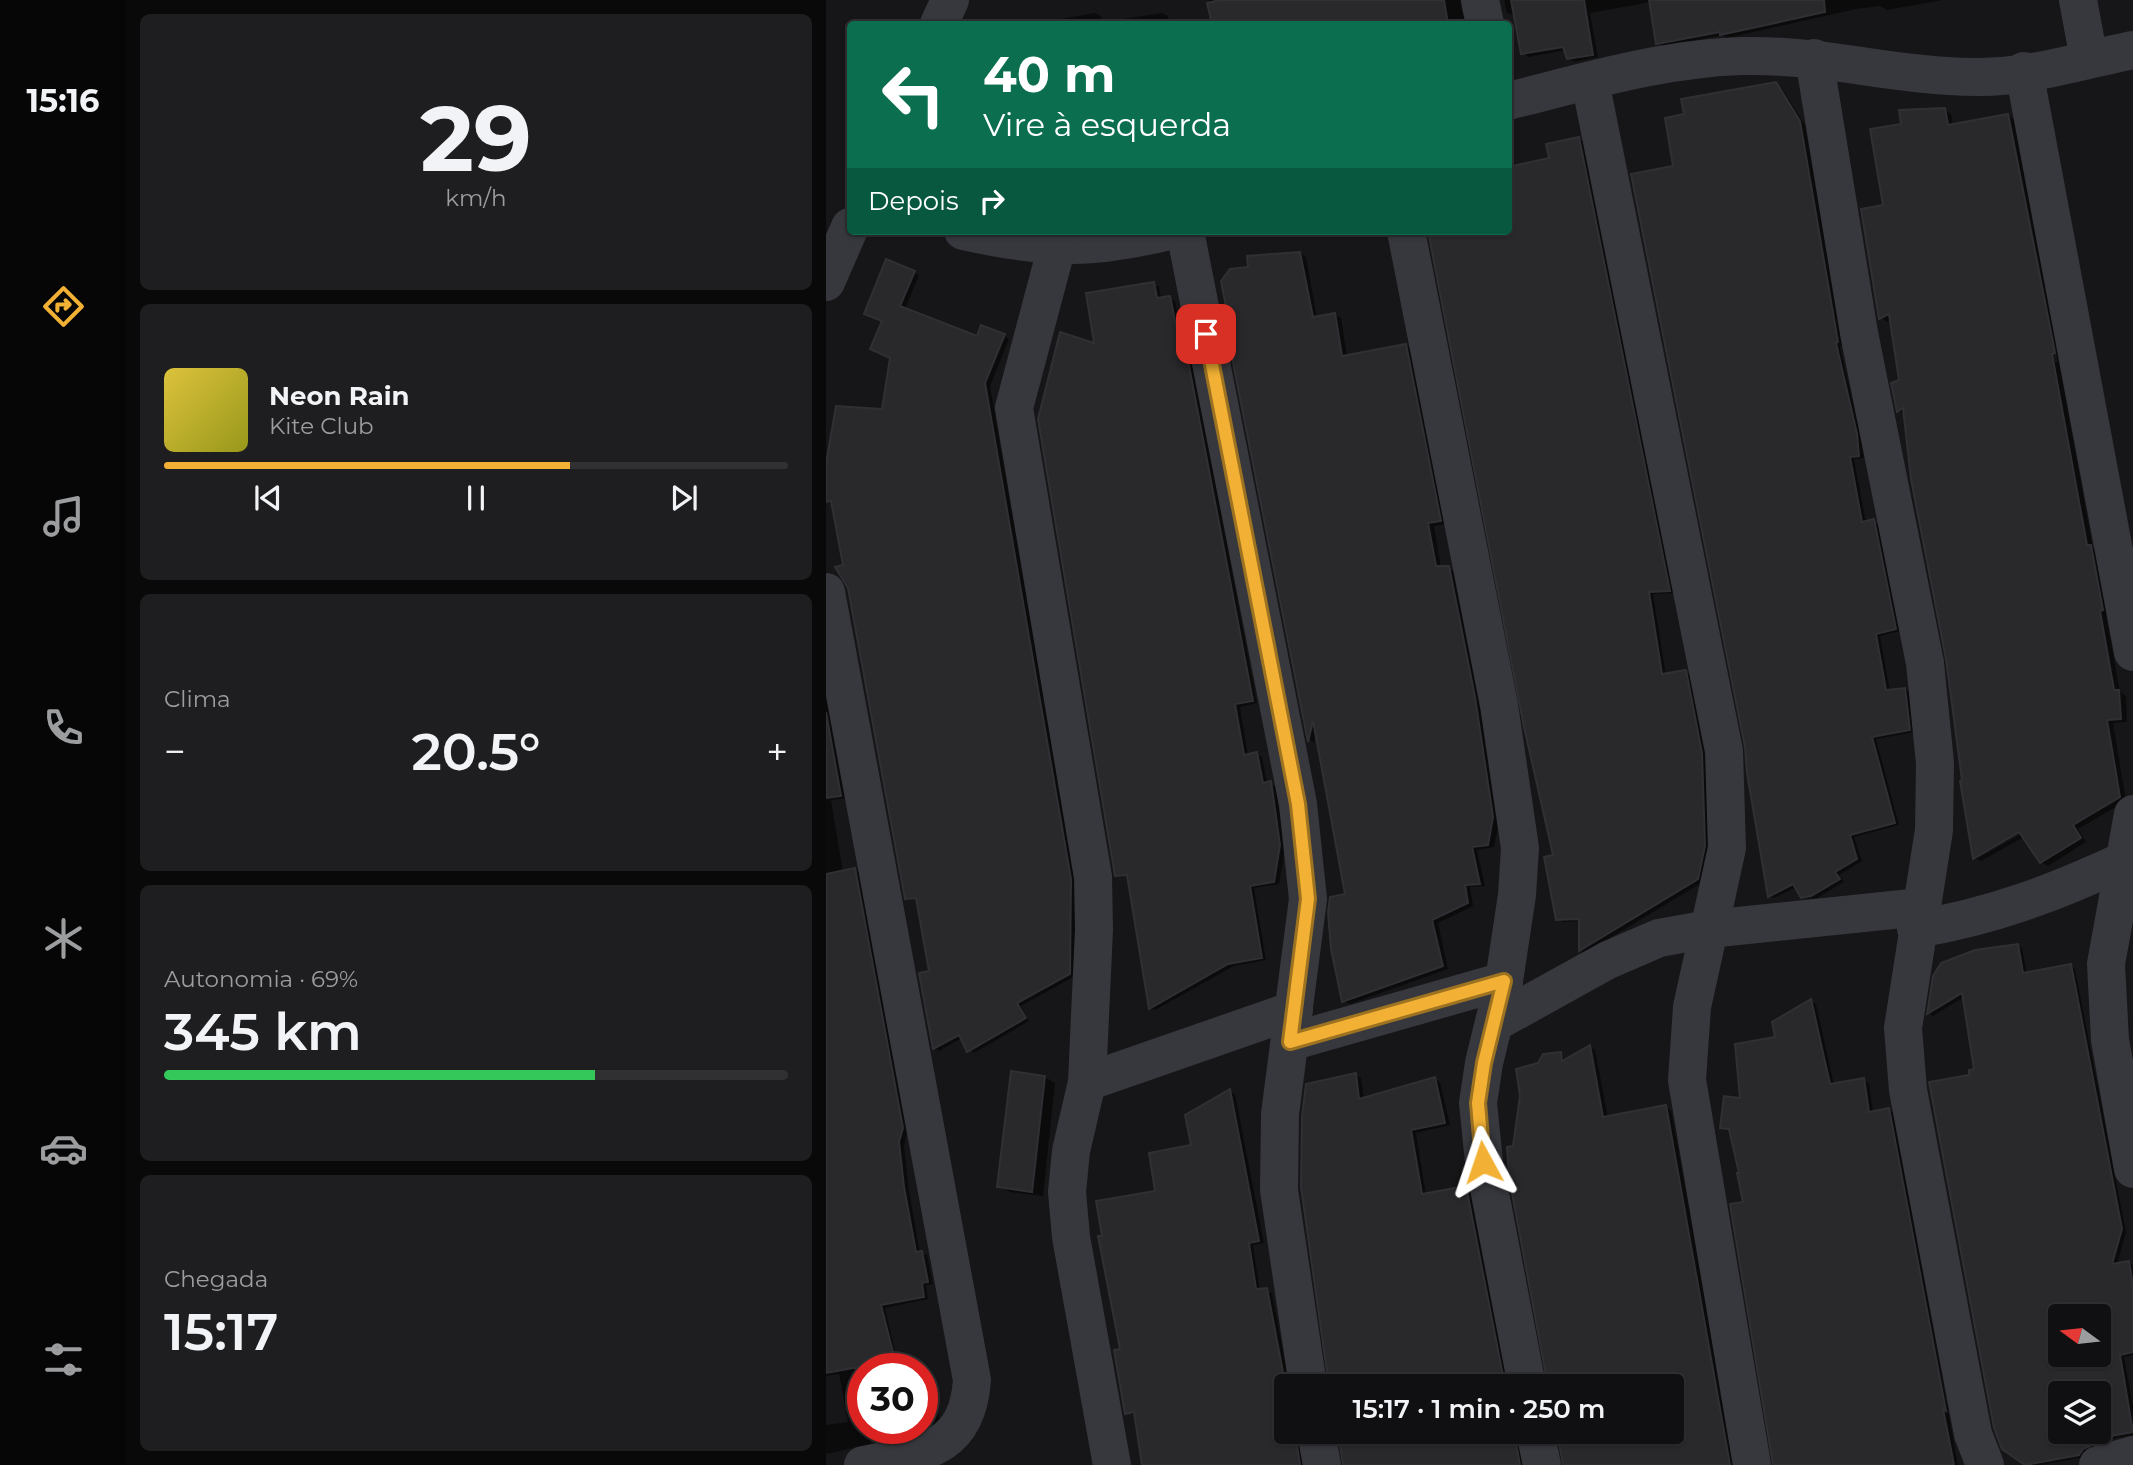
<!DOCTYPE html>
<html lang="pt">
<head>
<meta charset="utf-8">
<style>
	:root { --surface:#101012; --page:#1e1e20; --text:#f1f3f6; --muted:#9c9d9f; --line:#303032; --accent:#f2b134 }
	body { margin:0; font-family:Montserrat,sans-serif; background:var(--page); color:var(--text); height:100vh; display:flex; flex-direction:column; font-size:26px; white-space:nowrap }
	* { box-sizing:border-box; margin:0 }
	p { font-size:23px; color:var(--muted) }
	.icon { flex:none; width:38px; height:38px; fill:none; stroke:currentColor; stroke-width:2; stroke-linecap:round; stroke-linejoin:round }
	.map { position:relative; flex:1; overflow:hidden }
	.panel { display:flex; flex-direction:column; gap:14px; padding:14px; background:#09090a; width:700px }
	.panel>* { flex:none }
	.guide { position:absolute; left:21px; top:21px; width:665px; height:214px; border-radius:7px; box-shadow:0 2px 5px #0004,0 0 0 2px var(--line); background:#0b6e4f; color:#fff; overflow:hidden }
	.needle { width:46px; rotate:285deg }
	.controls { position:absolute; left:1222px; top:1304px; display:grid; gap:14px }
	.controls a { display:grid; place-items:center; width:63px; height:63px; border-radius:7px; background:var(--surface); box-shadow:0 2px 5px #0004,0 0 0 2px var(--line); font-size:35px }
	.speed { position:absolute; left:21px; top:1353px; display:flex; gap:14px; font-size:35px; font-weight:700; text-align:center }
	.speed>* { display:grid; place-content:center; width:91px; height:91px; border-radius:50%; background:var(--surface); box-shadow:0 2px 5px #0004,0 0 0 2px var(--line); line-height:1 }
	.speed .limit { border:10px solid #d22; background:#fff; color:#111 }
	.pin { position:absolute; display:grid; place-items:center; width:60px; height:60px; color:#fff; margin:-30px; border-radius:14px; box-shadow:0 4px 10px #0006 }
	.me { position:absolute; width:77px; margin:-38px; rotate:355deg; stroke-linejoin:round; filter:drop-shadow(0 0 5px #0008) }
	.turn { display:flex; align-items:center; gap:24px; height:147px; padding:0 21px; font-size:32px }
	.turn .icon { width:91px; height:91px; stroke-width:2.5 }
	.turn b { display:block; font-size:49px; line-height:60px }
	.then { display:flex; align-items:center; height:66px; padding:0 21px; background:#0003; gap:14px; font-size:26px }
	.big { font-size:52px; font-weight:600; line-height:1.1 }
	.panel .card { flex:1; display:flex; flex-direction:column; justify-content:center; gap:10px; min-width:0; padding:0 24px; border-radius:10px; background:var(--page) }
	.panel .dial { align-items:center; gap:0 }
	.dial b { font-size:91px; line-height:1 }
	.song { display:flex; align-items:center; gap:21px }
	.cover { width:84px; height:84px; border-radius:10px; background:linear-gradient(135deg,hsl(50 70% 55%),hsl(60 70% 35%)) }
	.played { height:7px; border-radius:4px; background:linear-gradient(90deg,var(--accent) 65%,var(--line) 65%) }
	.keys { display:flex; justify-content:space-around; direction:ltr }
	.heat { display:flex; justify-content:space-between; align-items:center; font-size:38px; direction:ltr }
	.charge { height:10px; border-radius:5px; background:linear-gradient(90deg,#34c759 69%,var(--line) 0) }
	.trip { position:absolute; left:448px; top:1374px; width:410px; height:70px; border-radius:7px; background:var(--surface); box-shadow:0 2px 5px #0004,0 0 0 2px var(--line); font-weight:600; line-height:70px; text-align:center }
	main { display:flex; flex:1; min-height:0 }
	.tab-bar { display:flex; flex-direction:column; width:126px; justify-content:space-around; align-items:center; background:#060607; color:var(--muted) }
	.tab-bar .icon { width:49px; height:49px }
	.tab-bar .current { color:var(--accent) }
	.tab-bar b { font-size:32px; color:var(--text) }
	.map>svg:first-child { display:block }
	.shadow { fill:#0007; fill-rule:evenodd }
	.building { fill:#29292c; stroke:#303034; stroke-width:2; fill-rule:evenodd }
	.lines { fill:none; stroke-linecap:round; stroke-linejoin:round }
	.minor { stroke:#37383d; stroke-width:38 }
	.route-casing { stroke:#9d7322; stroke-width:18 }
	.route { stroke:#f2b134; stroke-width:12 }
</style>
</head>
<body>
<main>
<nav class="tab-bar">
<b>15:16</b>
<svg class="icon current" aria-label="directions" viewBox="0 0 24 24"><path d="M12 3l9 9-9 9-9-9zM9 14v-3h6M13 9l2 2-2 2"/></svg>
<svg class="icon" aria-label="music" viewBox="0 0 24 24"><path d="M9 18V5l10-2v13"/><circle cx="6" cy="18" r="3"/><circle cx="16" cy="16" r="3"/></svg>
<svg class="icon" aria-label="phone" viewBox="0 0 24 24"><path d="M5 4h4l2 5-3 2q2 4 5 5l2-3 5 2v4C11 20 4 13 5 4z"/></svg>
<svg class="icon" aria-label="climate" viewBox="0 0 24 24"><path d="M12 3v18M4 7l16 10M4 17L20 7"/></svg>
<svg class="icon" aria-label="car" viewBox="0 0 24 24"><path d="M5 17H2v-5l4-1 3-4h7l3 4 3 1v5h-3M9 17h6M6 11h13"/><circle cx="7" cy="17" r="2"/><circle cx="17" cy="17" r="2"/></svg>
<svg class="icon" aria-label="filters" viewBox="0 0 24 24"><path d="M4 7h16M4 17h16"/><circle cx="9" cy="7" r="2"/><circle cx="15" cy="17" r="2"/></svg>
</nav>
<section class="panel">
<div class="card dial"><b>29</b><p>km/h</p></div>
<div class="card">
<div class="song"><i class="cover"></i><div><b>Neon Rain</b><p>Kite Club</p></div></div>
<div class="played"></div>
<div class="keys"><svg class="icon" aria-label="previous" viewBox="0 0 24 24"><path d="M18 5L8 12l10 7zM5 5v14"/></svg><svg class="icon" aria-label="pause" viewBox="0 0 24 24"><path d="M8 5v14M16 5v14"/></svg><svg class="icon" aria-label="next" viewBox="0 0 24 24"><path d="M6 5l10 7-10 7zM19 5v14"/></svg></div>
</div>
<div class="card"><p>Clima</p>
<div class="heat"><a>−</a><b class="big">20.5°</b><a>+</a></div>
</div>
<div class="card"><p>Autonomia · 69%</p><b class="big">345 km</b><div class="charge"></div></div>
<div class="card"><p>Chegada</p><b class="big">15:17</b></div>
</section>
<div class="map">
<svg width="1307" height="1465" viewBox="0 0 1307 1465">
	<rect width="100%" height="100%" fill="#161618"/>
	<g class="shadow">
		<path d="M383 0H634L639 24H387Z"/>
		<path d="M678 0H1117L1061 10 1054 6 1030 9 901 38 897 35 838 46 832 42 825 2 764 13 772 57 748 62 742 58 740 50 703 57 697 53 690 16 681 13Z"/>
		<path d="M269 13 275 16 276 22 336 13 342 16 343 24H205Z"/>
		<path d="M949 84 955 87 979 125 1017 345 1014 346 1035 438 1038 458 1028 459 1040 523 1053 524 1074 631 1054 636 1064 691 1079 689 1084 692 1088 732 1050 739 1073 825 1028 837 1036 861 1013 875 1018 882 991 898 981 899 971 887 948 898 943 896 849 168Z"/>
		<path d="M1118 110 1125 114 1127 125 1182 115 1188 119 1235 356 1232 357 1267 548 1271 550 1283 613 1280 615 1294 692 1300 696 1301 722 1287 723 1300 801 1252 829 1260 842 1222 866 1215 862 1198 837 1155 861 1149 858 1122 658 1080 415 1073 411 1075 381 1065 319 1061 322 1055 318 1037 211 1059 206 1078 125ZM1181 118H1184L1232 362H1229ZM1200 827 1202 830 1152 858V854Z"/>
		<path d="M753 139 758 142 848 593 827 594 840 676 859 672 865 675 881 758 884 850 877 882 759 953 754 950V921L737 922 732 919 729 856 603 231H682V172L700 163 725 159Z"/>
		<path d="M474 253 480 257 491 318 509 315 515 318 521 357 580 345 585 349 620 524 608 526 615 568 629 571 655 702 673 821 668 847 651 850 659 886 644 887 647 906 612 923 622 969 524 1004 518 1001 521 895 491 732 488 743 484 740 401 324 405 323 424 268Z"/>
		<path d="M61 261 93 275 79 309 152 338 178 336 183 339 164 386 250 883 249 976 195 1006 203 1021 148 1053 136 1038 113 1051 109 1048 105 973 92 900 81 898 7 504 0 502V471L58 411 65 357 58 321Z"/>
		<path d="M327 284 333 287 335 299 344 298 349 301 355 330 361 334 431 703 414 707 422 756 431 754 436 757 441 784 450 786 459 849 453 884 428 888 440 960 408 966 329 1010 324 1008 303 877 290 875 271 345Z"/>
		<path d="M0 692 20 798 5 800 17 872 29 870 34 873 81 1131 78 1146 83 1191 94 1253 101 1255 107 1284 100 1285 102 1299 59 1308 73 1368H37V1428H96V1388L103 1387 108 1390 114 1422 106 1428 69 1439 42 1432 45 1444 0 1454V1425L22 1422 13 1374 0 1376Z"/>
		<path d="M1191 945 1196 948 1201 974 1244 966 1249 969 1300 1232 1291 1265 1303 1263 1307 1265V1355L1298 1357 1307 1407V1435L1273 1441 1275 1445 1258 1457 1215 1465H1203L1178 1448 1145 1076 1150 1070 1138 997 1107 1016 1103 1013 1109 976ZM1234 1316H1272V1354H1234ZM1234 1393H1272V1432H1234Z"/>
		<path d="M985 1001 990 1004 1008 1085 1037 1080 1043 1083 1047 1113 1063 1110 1068 1113 1132 1465H949L915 1174 905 1130 896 1127 916 1099 951 1038Z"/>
		<path d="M764 1047 769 1050 782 1118 840 1107 845 1110 910 1465H739L733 1432H845V1386H724L689 1147 713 1064 734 1054 740 1060Z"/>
		<path d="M530 1075 535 1078 538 1099 609 1079 614 1082 624 1125 590 1133 600 1195 640 1187 645 1190 683 1386H505Z"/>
		<path d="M219 1077 229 1083 217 1196 184 1192 173 1186Z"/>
		<path d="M404 1091 409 1094 438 1243 427 1245 434 1291 446 1293 464 1386H460V1432H474L478 1465H318L310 1415 301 1413 296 1350 331 1193Z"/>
		<path d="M514 1432H693L699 1465H519Z"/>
	</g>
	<g class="building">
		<path d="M394 0H618L622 24H386L381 3Z"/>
		<path d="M685 0H758L767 55 741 59 737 47 695 54Z"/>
		<path d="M823 0H998L999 12 894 35V32L830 44Z"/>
		<path d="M950 82 974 121 1012 342 1010 343 1031 434 1033 456 1024 457 1036 522 1048 519 1070 629 1050 634 1060 690 1079 688 1084 730 1046 737 1069 823 1024 835 1031 859 1009 872 1014 879 985 896 975 898 967 884 942 897 921 773 919 747 805 174 847 166 839 118 858 114 855 99Z"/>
		<path d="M1119 108 1122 125 1182 114 1229 353 1226 354 1261 545H1265L1277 610 1274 611 1288 690H1293L1295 719 1281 720 1294 797 1247 825 1255 838 1214 863 1193 832 1147 859 1134 781 1136 780 1120 659 1085 479 1077 408 1071 412 1065 383 1073 380 1063 314 1053 319 1035 209 1057 205 1044 129 1075 124 1073 110Z"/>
		<path d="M753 137 844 591 823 592 836 674 860 670 876 753 879 846 872 879 753 951V919L730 920 718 857 727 855 698 727 602 231H682V167L723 158 720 144Z"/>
		<path d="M474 252 487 317 509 313 516 356 580 344 615 521 602 523 610 566H623L649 697 667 817 662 845 646 847 654 884 639 885 642 903 606 920 617 966 516 1002 505 949 502 912 504 897 519 894 487 721 482 742 399 322H403L395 281 404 269 422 267 421 256Z"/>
		<path d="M60 259 89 271 74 306 151 336 155 325 179 334 159 383 245 879 244 974 191 1003 200 1018 141 1052 133 1035 107 1049 93 973 103 971 90 898 79 899 22 588 9 567 17 565 5 501 0 502V464L10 406 56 409 64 358 44 349 56 321 38 314Z"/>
		<path d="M328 282 331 298 344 296 351 330 356 329 427 701 409 704 418 755 431 752 437 783 445 781 454 845 448 882 424 886 436 958 402 964 323 1009 301 875 289 876 212 419 234 332 268 343 260 293Z"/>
		<path d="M0 712 15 796 0 798Z"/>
		<path d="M29 868 77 1128 73 1142 78 1187 90 1252 96 1251 102 1282 96 1283 98 1297 55 1305 71 1368H27L0 1373V874Z"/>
		<path d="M1192 944 1197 973 1245 964 1296 1229 1286 1264 1303 1261 1307 1286V1352L1294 1355 1307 1432 1269 1439 1271 1443 1257 1449 1253 1455 1199 1465 1176 1449 1168 1428 1104 1087 1103 1082 1143 1075V1070L1148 1069 1136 993 1101 1014 1107 976 1115 963 1149 950ZM1234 1316H1272V1354H1234ZM1234 1393H1272V1432H1234Z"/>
		<path d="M985 999 1004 1084 1038 1078 1043 1112 1063 1108 1120 1411 1117 1409 1128 1465H947L904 1204 917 1202 911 1173H913L903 1129 894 1128 898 1096 914 1098 909 1044 949 1037 946 1022Z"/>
		<path d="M764 1045 777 1117 840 1105 904 1465H737L731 1432H845V1386H722L683 1177 681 1147 687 1146 694 1096 690 1069 712 1063 717 1054 735 1052 736 1061Z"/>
		<path d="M185 1071 219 1076 206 1192 171 1187Z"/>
		<path d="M530 1073 533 1099 609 1077 619 1123 585 1130 596 1194 640 1186 679 1386H503L475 1187 476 1116 480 1084Z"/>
		<path d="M404 1089 433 1241 423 1243 430 1289 441 1288 460 1388V1432H469L474 1465H316L308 1412 299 1414 288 1350 294 1349 272 1236H276L270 1201 329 1191 323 1153 365 1145 359 1115Z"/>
		<path d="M512 1432H688L694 1465H517Z"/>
	</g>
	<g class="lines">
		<g class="minor">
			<path d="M654 0 659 24"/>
			<path d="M1252 0 1263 59"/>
			<path d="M113 24 124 0"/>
			<path d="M988 58 1033 333 1099 663 1109 763 1108 830 1077 1028 1082 1090 1147 1434 1159 1465"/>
			<path d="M1198 71 1307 652"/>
			<path d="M764 81 898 751 901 848 866 1007 861 1080 926 1465"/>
			<path d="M682 101C759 82 838 58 917 56 996 54 1072 77 1150 77 1202 78 1257 60 1307 50"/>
			<path d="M137 231C219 249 262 251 343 231"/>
			<path d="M359 231 472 804 482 899 454 1114 453 1190 482 1386"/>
			<path d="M580 231 673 705 694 848 691 895 678 981 658 1063 652 1103 658 1162 701 1386"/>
			<path d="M231 246 188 408 267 877 268 929 261 1082 245 1151 241 1192 245 1237 286 1465"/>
			<path d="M0 282 24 227"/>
			<path d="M0 592 146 1380C141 1451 96 1453 37 1465"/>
			<path d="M1307 814 1280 964 1284 1040 1307 1169"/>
			<path d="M1090 929C1165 917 1231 892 1299 860"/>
			<path d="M670 1022 782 960 833 938 883 929 1095 907"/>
			<path d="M464 1042 678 981"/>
			<path d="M261 1082 468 1010"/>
			<path d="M490 1432 496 1465"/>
			<path d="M709 1432 716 1465"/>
			<path d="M1272 1465 1307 1455"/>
		</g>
	</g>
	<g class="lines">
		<defs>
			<path id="route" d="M380 334 472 804 482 899 464 1042 678 981 658 1063 652 1103 657 1162"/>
		</defs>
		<use href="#route" class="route-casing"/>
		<use href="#route" class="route"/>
	</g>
</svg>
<div class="controls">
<a><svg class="needle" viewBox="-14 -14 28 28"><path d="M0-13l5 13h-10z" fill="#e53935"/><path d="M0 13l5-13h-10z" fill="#9c9d9f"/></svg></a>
<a><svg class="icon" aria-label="layers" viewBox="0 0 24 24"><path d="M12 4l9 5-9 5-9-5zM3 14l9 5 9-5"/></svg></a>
</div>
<div class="speed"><div class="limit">30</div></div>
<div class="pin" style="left:380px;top:334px;background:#d93025"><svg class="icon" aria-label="arrive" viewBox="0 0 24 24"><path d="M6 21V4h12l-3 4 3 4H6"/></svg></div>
<svg class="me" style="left:657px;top:1162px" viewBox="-20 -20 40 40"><path d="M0-17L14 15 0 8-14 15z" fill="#f2b134" stroke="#fff" stroke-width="4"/></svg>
<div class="trip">15:17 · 1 min · 250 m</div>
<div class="guide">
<div class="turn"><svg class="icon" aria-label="left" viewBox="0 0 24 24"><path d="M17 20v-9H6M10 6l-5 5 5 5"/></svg><div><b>40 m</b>Vire à esquerda</div></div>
<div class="then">Depois<svg class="icon" aria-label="right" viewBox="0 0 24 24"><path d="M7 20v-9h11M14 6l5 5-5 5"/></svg></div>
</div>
</div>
</main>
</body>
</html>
